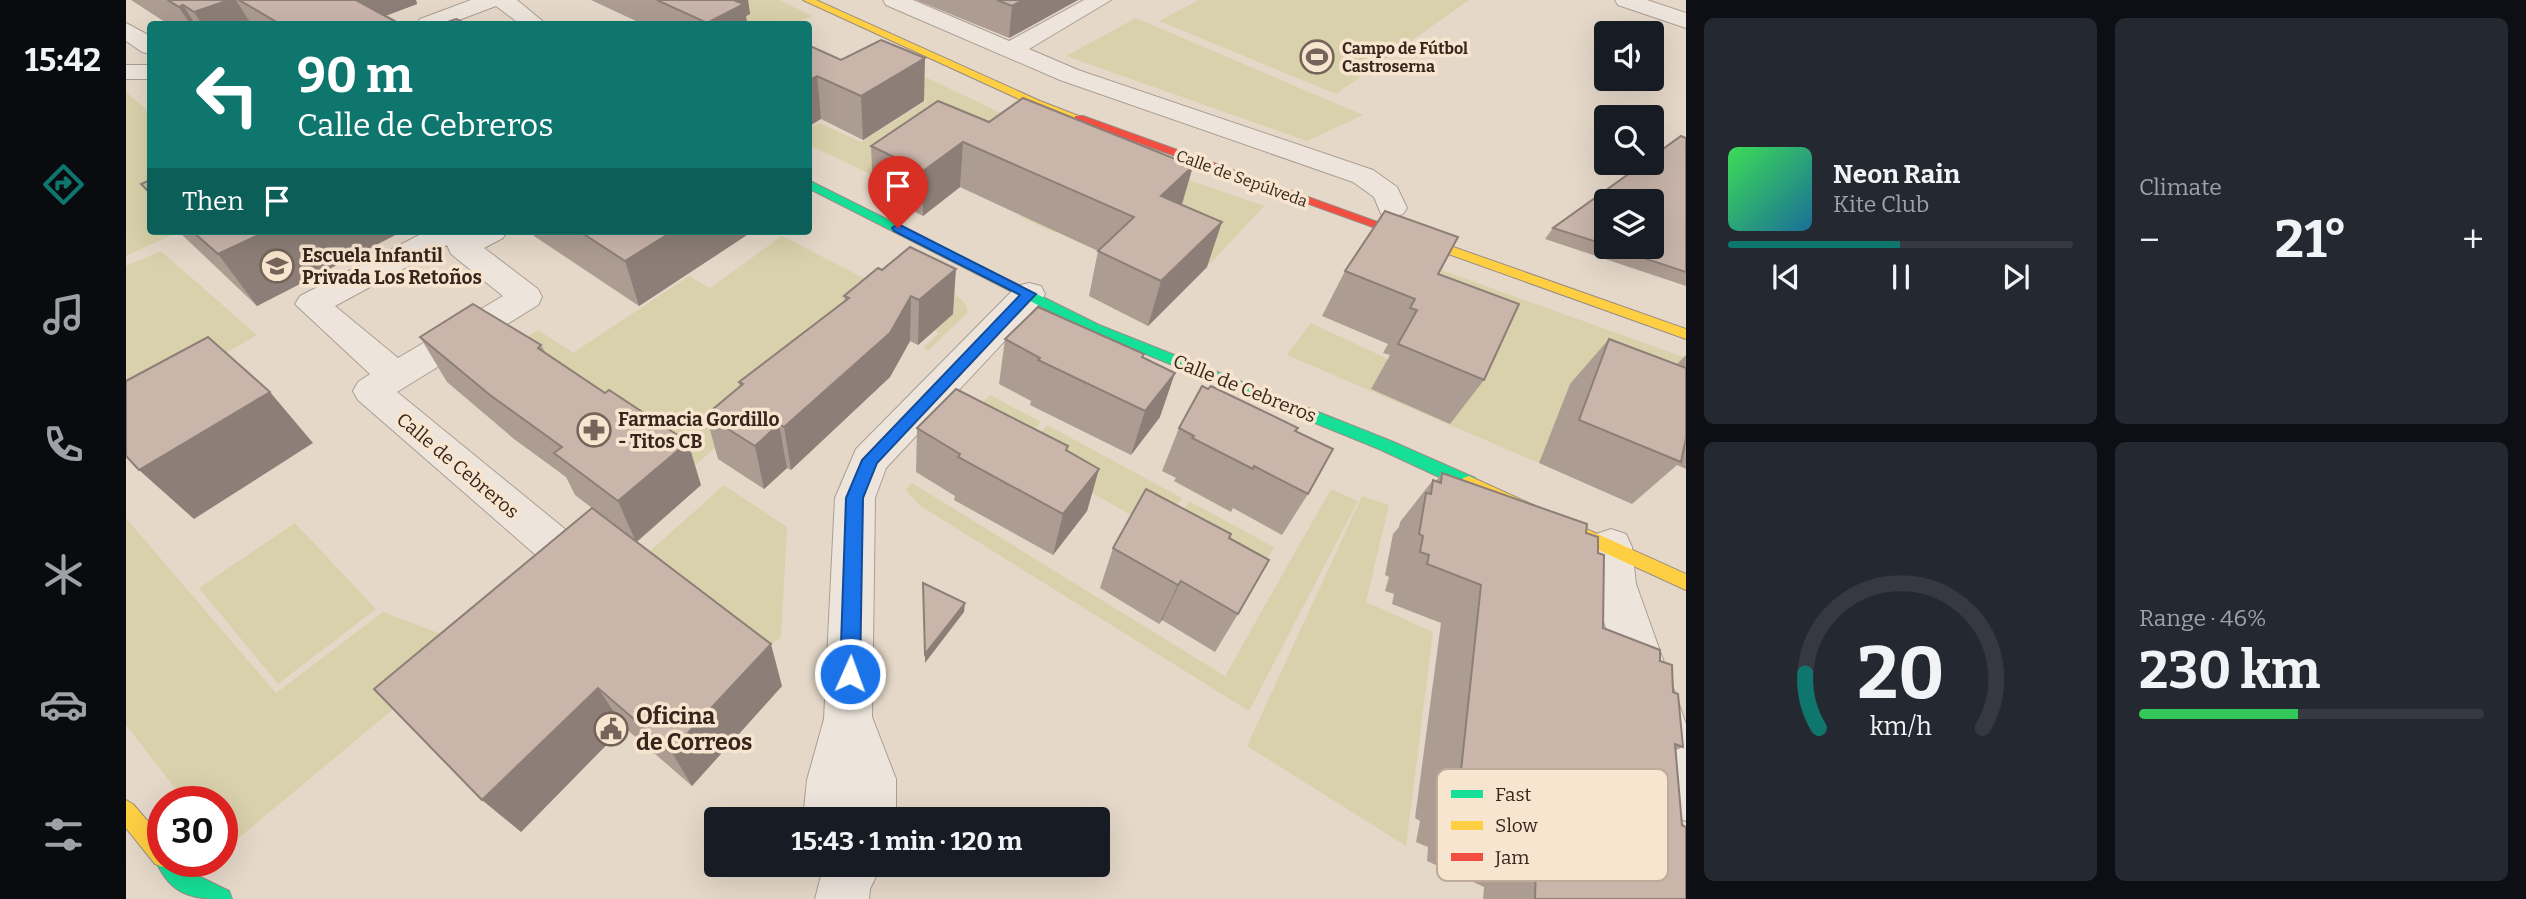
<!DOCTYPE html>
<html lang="en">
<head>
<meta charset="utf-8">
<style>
	:root { --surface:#171b24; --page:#242831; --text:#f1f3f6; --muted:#9ea1a6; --line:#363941; --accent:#0f766e }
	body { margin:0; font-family:Bitter,serif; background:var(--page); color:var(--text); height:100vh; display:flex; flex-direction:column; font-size:26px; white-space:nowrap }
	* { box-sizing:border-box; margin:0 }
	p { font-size:23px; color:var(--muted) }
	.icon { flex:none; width:38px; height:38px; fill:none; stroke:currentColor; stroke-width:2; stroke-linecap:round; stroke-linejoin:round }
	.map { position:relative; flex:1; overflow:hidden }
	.panel { display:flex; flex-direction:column; gap:18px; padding:18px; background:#0d0f14; width:840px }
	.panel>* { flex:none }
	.banner { position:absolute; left:21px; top:21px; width:665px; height:214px; border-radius:7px; box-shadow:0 7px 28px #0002; background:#0f766e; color:#fff; overflow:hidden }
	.fabs { position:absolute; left:1468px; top:21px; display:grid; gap:14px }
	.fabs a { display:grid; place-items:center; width:70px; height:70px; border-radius:7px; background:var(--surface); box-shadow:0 7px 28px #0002; font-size:35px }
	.speed { position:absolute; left:21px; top:786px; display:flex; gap:14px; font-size:35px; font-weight:700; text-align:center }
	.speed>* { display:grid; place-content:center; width:91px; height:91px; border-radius:50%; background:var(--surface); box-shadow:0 7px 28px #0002; line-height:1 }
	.speed .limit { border:10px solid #d22; background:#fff; color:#111 }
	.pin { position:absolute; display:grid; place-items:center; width:60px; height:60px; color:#fff; margin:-72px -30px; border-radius:50% 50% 50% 0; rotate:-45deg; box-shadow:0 0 7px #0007 }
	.pin .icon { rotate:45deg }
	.me { position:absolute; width:77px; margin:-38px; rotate:2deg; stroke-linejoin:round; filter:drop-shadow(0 0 5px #0008) }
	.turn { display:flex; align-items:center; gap:24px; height:147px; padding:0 35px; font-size:32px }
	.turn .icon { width:91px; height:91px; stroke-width:2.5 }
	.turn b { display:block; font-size:49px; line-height:60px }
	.then { display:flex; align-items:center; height:66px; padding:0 35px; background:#0003; gap:14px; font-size:26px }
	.big { font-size:52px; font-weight:700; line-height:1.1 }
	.panel .widget { flex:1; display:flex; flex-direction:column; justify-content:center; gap:10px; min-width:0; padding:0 24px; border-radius:10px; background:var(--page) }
	.panel .dial { align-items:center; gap:0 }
	.dial svg { height:182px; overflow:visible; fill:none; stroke:var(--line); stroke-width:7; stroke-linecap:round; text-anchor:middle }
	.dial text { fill:var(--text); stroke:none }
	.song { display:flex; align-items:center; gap:21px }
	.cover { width:84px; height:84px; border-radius:10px; background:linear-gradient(135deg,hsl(130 70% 55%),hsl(200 70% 35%)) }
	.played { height:7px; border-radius:4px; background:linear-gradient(90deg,var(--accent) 50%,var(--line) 50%) }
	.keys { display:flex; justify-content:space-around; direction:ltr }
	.heat { display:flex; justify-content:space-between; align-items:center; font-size:38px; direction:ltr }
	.charge { height:10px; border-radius:5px; background:linear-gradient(90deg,#34c759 46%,var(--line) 0) }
	.panel .tiles { flex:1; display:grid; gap:18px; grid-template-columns:repeat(2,1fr) }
	.trip { position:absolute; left:578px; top:807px; width:406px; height:70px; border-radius:7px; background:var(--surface); box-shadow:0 7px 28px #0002; font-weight:700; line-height:70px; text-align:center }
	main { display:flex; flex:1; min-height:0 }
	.menu { display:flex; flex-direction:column; width:126px; justify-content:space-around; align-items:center; background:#090b0e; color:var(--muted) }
	.menu .icon { width:49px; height:49px }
	.menu .active { color:var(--accent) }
	.menu b { font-size:32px; color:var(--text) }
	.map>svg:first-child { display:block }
	.green { fill:#d9d1ab }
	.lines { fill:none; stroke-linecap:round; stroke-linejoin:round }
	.street-casing { stroke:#aa9e93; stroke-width:2 }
	.fast-casing { stroke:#998d83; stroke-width:2 }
	.slow-casing { stroke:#998d83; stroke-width:2 }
	.jam-casing { stroke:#998d83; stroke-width:2 }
	.street { fill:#ede5dc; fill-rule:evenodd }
	.fast { fill:#16e098; fill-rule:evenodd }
	.slow { fill:#ffcf43; fill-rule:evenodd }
	.jam { fill:#f24e42; fill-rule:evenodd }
	.wall { fill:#ad9c92; fill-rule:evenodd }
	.shaded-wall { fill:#8d7f77 }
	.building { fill:#c9b5aa; stroke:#8d7f77; stroke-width:2 }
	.route { fill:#1a73e8; stroke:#114b97; stroke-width:2 }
	.labels { text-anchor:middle; stroke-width:7; stroke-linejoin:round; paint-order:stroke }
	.far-poi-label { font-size:16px; font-weight:bold; fill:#38251c; stroke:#f7e5cf; text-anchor:start }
	.far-street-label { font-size:16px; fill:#38251c; stroke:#f7e5cf }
	.poi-label { font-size:19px; font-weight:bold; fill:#38251c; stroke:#f7e5cf; text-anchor:start }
	.street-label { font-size:19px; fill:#38251c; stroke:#f7e5cf }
	.near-poi-label { font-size:23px; font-weight:bold; fill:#38251c; stroke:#f7e5cf; text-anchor:start }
	.key { fill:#f7e5cf; stroke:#beab99; stroke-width:2 }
	.key-label { font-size:19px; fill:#38251c }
</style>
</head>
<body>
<main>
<nav class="menu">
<b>15:42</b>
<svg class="icon active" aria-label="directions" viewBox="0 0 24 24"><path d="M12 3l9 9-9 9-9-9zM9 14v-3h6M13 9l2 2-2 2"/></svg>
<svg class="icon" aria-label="music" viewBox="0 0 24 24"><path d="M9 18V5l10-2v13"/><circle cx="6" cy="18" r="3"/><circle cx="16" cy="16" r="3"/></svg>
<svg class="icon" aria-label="phone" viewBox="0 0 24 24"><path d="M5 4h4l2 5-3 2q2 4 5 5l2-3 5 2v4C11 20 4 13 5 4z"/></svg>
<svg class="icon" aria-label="climate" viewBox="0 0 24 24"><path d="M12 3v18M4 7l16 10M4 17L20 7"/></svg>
<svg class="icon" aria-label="car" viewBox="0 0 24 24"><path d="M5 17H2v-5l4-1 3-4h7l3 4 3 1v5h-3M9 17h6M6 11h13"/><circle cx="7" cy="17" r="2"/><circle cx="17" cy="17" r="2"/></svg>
<svg class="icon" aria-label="filters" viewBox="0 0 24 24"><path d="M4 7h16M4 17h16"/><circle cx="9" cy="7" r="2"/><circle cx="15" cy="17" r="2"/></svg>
</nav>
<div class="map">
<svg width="1560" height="899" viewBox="0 0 1560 899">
	<rect width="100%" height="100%" fill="#e5d8c9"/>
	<g class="green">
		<path d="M535 0H654L686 16C637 40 582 17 535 0Z"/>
		<path d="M1073 0H1343L1210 94 1033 21Z"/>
		<path d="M1010 18 1237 115 1181 141 940 56Z"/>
		<path d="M744 51 890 120 1138 206 1081 267 1032 235 991 181 929 233 893 216 957 161 757 180 683 145V129L693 123 735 142 800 101 752 81Z"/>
		<path d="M0 92 24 113V231H54L0 256Z"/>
		<path d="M656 236 769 294 568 466 391 343 412 330 447 353 563 276 584 288Z"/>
		<path d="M1240 243 1560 358V380L1444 384 1413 463 1161 355 1185 323 1262 359 1245 389 1325 424Z"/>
		<path d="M35 251 131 335 0 411V266Z"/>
		<path d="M804 283C818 290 839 295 842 312L802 351 797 348 813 333 809 330Z"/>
		<path d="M864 395 915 422 891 451 838 421Z"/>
		<path d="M921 425 1056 498 1034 531 896 454Z"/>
		<path d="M786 483 1099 676 1205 489 1232 501 1123 711 793 505 780 490Z"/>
		<path d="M598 485 661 527 655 638 636 650 515 559Z"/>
		<path d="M1236 496 1263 505 1240 602 1307 632 1280 846 1121 746Z"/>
		<path d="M1063 501 1148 547 1128 583 1040 534Z"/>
		<path d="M0 518 150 693 257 612 344 645 97 851 96 802 59 801 0 725Z"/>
		<path d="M169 523 250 609 152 684 73 588Z"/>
	</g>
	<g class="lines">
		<defs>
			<g id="street">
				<path d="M345 0H391L420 24H394L370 6 322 24H290L294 19Z"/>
				<path d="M757 0H787L883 41 958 0H985L903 49 952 70 1247 170 1271 187 1281 208 1277 214 1266 217 1255 214 1248 197 1227 182 934 80 760 5Z"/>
				<path d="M1489 0H1521L1560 13V28L1492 5Z"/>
				<path d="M0 23 24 36V54L16 52 0 41Z"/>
				<rect x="0" y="65" width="24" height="14"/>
				<path d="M301 231H381L377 238 358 248 412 289 416 297 412 305 271 392 456 543 462 556 456 569 441 574 426 569 232 400 227 391 232 382 244 374 169 304 174 296ZM321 245 325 254 377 296 272 358 209 306Z"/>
				<path d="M903 283 915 286 919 294 915 302 760 468 749 498 746 717 770 779V819H677L681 780 698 719 709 498 730 449 891 286Z"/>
				<path d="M1485 529 1500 534 1506 547 1510 584 1560 724V821L1542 813 1534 795 1466 584 1464 547 1470 534Z"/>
				<path d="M698 864H756L744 889 743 899H689Z"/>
			</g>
			<g id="fast">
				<path d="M682 180 973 325 1265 441 1349 478 1351 483 1349 488H1337L1253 449 963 331 682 188Z"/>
				<path d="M37 852V861H55L64 872 103 891 106 899C71 899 46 899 30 861Z"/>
			</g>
			<g id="slow">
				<path d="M677 0H690L914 101 958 118 953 121 906 105Z"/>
				<path d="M1262 224 1560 329V339L1258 231 1256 228Z"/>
				<path d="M1343 476 1560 574V590L1337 488 1335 483 1337 478Z"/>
				<path d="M0 800 7 804 37 839V861H46L45 864 37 867 29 864 0 828Z"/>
			</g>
			<path id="jam" d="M949 116H957L1268 228 1262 232 1258 231 949 120Z"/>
		</defs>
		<use href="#street" class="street-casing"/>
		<use href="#fast" class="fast-casing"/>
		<use href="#slow" class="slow-casing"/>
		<use href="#jam" class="jam-casing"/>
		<use href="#street" class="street"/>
		<use href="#fast" class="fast"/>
		<use href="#slow" class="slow"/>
		<use href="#jam" class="jam"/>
	</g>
	<g class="wall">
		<path d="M5 0H290L291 4 259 16 274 24H42Z"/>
		<path d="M465 0H622L624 14 620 16 621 24H510V21Z"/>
		<path d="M790 0H952L883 38Z"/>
		<path d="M682 45 798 101 737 140 695 119Z"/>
		<path d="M863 122 1067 166 1056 205 1081 267 1022 326 963 296 972 251 834 187 797 216 747 191 745 146Z"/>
		<path d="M1560 138V286L1419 239 1427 228ZM1480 201 1526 247H1480Z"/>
		<path d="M52 231H277L131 306Z"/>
		<path d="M406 231H627L513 306 408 236Z"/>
		<path d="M752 268 827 314 792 345 784 341 764 377 665 470 661 468 638 489 592 459 580 415 614 387 613 382 719 301 718 296Z"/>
		<path d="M1219 271 1312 274 1358 380 1324 424 1245 389 1264 355 1257 353 1262 344 1196 316Z"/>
		<path d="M294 337 415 345 419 352 575 485 511 542 656 686 566 786 498 727 395 832 466 508 449 495 440 477 388 439 321 382Z"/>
		<path d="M879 339 1018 354 1017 358 1034 417 1005 455 904 405 905 401 873 384Z"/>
		<path d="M1483 339 1550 365 1560 355V469L1551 465 1506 504 1413 463 1444 384Z"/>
		<path d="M791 428 941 450 973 469 961 511 927 555 828 500 829 496 790 472Z"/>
		<path d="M1053 428H1172L1170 431 1182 494 1156 535 1107 508 1105 512 1048 481 1050 478 1036 471Z"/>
		<path d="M1316 473 1460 533 1477 628 1534 661 1547 692 1557 747 1550 750 1560 899H1357L1358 887 1301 861 1302 847 1290 842 1294 821 1289 818 1315 623 1266 604 1268 594 1259 591 1263 577 1259 575 1267 534 1273 527 1274 522 1307 480 1310 481Z"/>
		<path d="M1103 538 1112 614 1089 652 1036 620 1033 624 974 588 987 548Z"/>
	</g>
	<g class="shaded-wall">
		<path d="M103 0H110L125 24H76L68 12Z"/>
		<path d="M213 0H290L291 4 238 24Z"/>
		<path d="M583 0H622L624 14 620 16 621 24H581Z"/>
		<path d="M897 0H952L883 38 886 6Z"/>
		<path d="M57 5 69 24H64L53 7Z"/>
		<path d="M799 58 798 101 737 140 735 96Z"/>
		<path d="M691 76 695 119 682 127V81Z"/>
		<path d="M837 142 834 187 797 216V171Z"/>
		<path d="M1067 166 1054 210 1035 196Z"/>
		<path d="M1096 222 1081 267 1022 326 1035 281Z"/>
		<path d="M141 231H277L131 306 92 254Z"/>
		<path d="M547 231H627L513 306 499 261Z"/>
		<path d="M830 269 827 314 792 345 793 300Z"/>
		<path d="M785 296 784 341 764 377 665 470 658 427Z"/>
		<path d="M1049 373 1034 417 1005 455 1019 411Z"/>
		<path d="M144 392 187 443 68 519 13 470Z"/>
		<path d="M653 424 661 468 638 489 629 446Z"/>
		<path d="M562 442 575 485 510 542 492 501Z"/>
		<path d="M973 469 961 511 927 555 937 514Z"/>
		<path d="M1055 581 1036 620 1033 624 1052 585Z"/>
		<path d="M839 603 838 612 799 663V654Z"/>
		<path d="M645 644 656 686 566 786 545 751Z"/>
		<path d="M472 688 498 727 395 832 356 800Z"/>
	</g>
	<g class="building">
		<path d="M42 0H103L68 12 57 5 53 7Z"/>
		<path d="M113 0H230L274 24H154Z"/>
		<path d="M531 0H607L618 4 581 23Z"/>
		<path d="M871 0H897L886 6Z"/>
		<path d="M330 19 340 24H316Z"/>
		<path d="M755 40 799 58 735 96 691 76 682 81V45L715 60Z"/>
		<path d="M897 98 1067 166 1035 196 1096 222 1035 281 972 251 1008 217 837 142 797 171 745 146 812 101 863 122Z"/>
		<path d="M1555 136 1560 138V272L1484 247H1526V201H1480V245L1427 228 1518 163H1526V157Z"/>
		<path d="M24 180V193L15 184Z"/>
		<path d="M1259 211 1332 237 1312 274 1393 304 1358 380 1272 344 1291 310 1284 308 1289 299 1219 271Z"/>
		<path d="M66 231H141L92 254Z"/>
		<path d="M453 231H547L499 261Z"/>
		<path d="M784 247 830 269 793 300 785 296 764 333 658 427 653 424 629 446 580 415 617 384 613 382 723 298 718 296 752 268 756 270Z"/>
		<path d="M347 304 415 345 412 348 479 393 483 390 562 442 492 501 428 453 436 447 364 395 294 337Z"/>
		<path d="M912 307 1018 354 1016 357 1049 373 1019 411 912 360 914 358 879 339Z"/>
		<path d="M82 337 144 392 13 470 0 456V381Z"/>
		<path d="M1483 339 1560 368V438L1555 462 1453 420Z"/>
		<path d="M1076 386 1082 389 1085 386 1172 428 1169 431 1207 449 1182 494 1128 466 1127 469 1066 438 1068 436 1053 428Z"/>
		<path d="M830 389 942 446 940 450 973 469 937 514 832 457 834 454 791 428Z"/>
		<path d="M1316 473 1461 524 1460 533 1472 537V553L1478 555 1477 628 1534 650V661L1546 665 1547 692 1552 694 1557 747 1549 744 1556 825 1560 827V899H1409L1410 864 1347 835 1348 820 1335 815 1339 792 1333 789 1355 585 1301 564 1303 555 1294 552 1297 536 1293 534 1300 493 1305 494 1307 480 1315 483Z"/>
		<path d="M1020 489 1105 534 1103 538 1143 560 1112 614 1055 581 1052 585 987 548Z"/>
		<path d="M466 508 645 644 545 751 472 688 356 800 248 689Z"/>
		<path d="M797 583 839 603 799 654Z"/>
	</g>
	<path class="route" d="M772 224 910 294 751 463 737 498 734 674 731 680 724 683 717 680 714 674 720 498 736 460 894 295 768 231 766 228Z"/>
	<defs>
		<symbol id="stadium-ring" viewBox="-11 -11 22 22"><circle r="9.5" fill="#f7e5cf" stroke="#756459" stroke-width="1.5"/><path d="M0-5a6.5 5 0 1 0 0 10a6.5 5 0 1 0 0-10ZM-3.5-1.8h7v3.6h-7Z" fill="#756459"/></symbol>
		<symbol id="school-ring" viewBox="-11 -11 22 22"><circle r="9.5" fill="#f7e5cf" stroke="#756459" stroke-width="1.5"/><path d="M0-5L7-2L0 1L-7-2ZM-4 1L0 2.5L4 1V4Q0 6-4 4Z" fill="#756459"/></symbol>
		<symbol id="pharmacy-ring" viewBox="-11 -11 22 22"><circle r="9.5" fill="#f7e5cf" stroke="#756459" stroke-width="1.5"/><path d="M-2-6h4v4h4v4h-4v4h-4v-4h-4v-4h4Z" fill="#756459"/></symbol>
		<symbol id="civic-ring" viewBox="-11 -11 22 22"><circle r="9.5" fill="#f7e5cf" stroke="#756459" stroke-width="1.5"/><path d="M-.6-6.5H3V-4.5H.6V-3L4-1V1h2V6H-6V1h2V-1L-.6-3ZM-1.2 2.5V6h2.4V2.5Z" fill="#756459"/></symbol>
	</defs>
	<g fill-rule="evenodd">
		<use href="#stadium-ring" x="1172" y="38" width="38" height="38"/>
		<use href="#school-ring" x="132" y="247" width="38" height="38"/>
		<use href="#pharmacy-ring" x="449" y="411" width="38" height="38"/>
		<use href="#civic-ring" x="466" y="710" width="38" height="38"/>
	</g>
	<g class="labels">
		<g class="far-poi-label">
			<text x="1216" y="54">Campo de Fútbol<tspan x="1216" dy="18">Castroserna</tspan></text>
		</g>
		<g class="far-street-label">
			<text transform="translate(1116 178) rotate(20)" y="6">Calle de Sepúlveda</text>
		</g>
		<g class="poi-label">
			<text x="176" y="262">Escuela Infantil<tspan x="176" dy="22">Privada Los Retoños</tspan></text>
			<text x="492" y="426">Farmacia Gordillo<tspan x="492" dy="22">- Titos CB</tspan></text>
		</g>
		<g class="street-label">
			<text transform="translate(1119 388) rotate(22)" y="7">Calle de Cebreros</text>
			<text transform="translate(332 465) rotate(40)" y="7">Calle de Cebreros</text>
		</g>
		<g class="near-poi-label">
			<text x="510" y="724">Oficina<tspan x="510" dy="26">de Correos</tspan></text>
		</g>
	</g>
	<rect x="1311" y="769" width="231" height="112" rx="10" class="key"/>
	<rect x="1325" y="790" width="32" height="8" fill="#16e098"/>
	<rect x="1325" y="821" width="32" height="9" fill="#ffcf43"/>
	<rect x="1325" y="853" width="32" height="8" fill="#f24e42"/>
	<g class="key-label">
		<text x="1369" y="801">Fast</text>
		<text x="1369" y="832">Slow</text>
		<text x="1369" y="864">Jam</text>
	</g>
</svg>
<div class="fabs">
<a><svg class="icon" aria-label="sound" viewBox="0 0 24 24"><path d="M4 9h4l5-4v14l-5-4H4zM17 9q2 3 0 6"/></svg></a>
<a><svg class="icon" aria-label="search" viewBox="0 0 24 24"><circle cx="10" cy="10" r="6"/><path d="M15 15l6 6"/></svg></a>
<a><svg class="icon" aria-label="layers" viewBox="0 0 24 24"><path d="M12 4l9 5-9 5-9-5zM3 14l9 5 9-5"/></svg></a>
</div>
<div class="speed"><div class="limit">30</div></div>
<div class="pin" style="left:772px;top:228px;background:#d93025"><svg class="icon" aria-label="arrive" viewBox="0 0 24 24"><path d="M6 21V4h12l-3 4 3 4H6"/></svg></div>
<svg class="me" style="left:724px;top:674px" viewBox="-20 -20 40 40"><circle r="17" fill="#1a73e8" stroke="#fff" stroke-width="3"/><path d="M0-11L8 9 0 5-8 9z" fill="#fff"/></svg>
<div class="trip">15:43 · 1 min · 120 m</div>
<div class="banner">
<div class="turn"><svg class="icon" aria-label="left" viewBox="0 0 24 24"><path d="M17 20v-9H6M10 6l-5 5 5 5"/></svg><div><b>90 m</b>Calle de Cebreros</div></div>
<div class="then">Then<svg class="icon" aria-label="arrive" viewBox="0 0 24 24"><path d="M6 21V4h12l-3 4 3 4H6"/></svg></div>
</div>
</div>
<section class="panel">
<div class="tiles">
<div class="widget">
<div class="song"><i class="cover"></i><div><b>Neon Rain</b><p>Kite Club</p></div></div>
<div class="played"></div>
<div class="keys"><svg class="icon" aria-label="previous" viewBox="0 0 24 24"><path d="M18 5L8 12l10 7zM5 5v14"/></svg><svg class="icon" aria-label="pause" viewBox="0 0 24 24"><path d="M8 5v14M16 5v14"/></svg><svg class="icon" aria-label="next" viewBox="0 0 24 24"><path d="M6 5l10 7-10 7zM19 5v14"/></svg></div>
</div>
<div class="widget"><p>Climate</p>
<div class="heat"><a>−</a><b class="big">21°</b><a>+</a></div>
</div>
<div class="widget dial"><svg viewBox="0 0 100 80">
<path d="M14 69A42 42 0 1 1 86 69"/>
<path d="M14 69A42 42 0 0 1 8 45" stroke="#0f766e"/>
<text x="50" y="56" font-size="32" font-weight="700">20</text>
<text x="50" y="72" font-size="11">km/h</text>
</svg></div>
<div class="widget"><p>Range · 46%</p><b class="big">230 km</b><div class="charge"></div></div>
</div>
</section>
</main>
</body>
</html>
